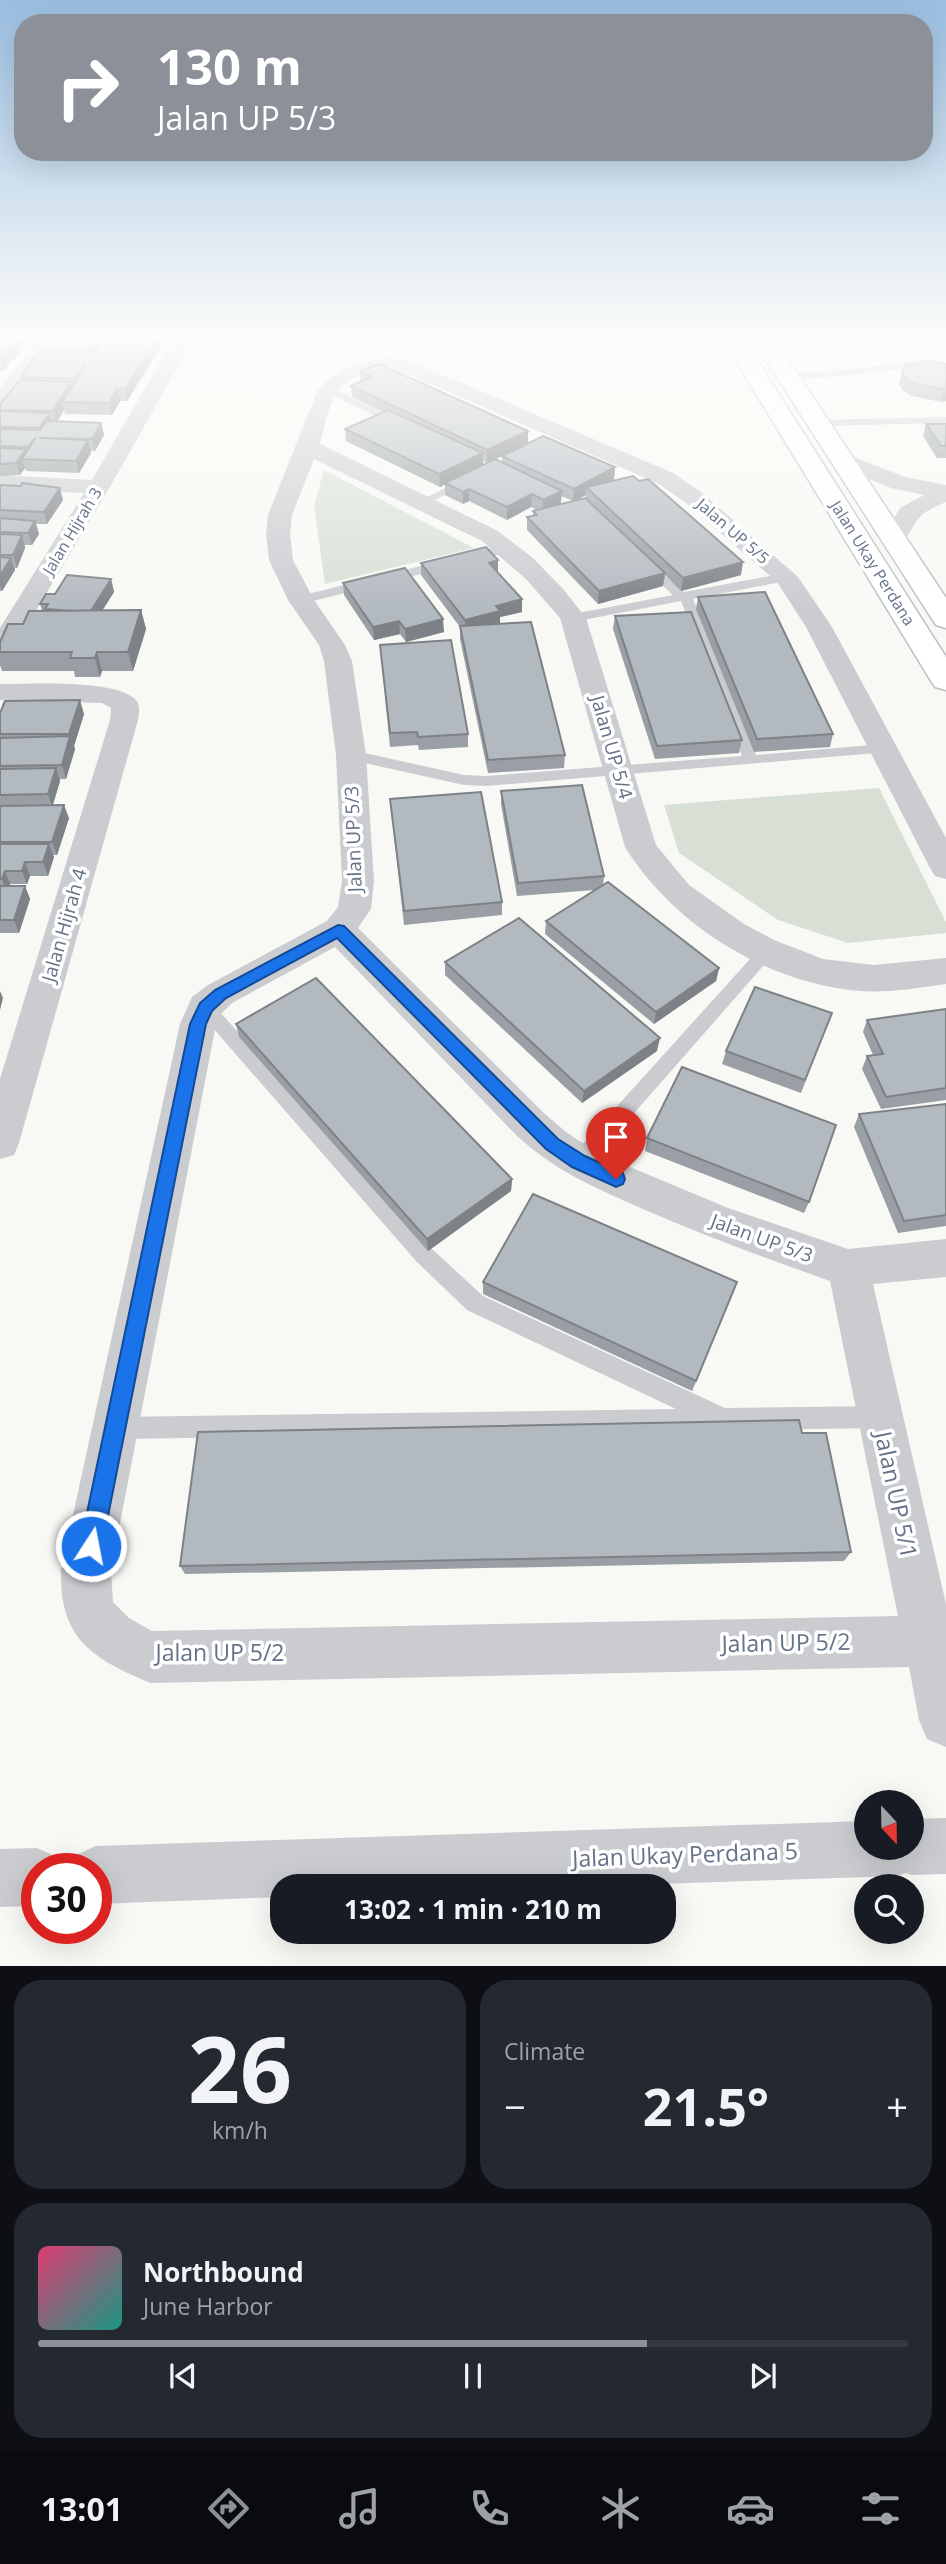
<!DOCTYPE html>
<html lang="en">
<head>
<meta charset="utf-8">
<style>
	:root { --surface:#171b24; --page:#242831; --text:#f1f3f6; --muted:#9ea1a6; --line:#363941; --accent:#8c9099 }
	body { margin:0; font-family:"Open Sans",sans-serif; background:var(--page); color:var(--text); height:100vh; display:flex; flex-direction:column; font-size:26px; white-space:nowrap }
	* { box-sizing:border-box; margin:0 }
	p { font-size:23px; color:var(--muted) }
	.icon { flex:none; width:38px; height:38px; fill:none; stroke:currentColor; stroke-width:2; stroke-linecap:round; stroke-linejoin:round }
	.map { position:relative; height:1966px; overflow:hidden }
	.details { display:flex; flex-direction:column; gap:14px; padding:14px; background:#0d0f14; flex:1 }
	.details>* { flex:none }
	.guide { position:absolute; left:14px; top:14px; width:919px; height:147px; border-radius:28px; box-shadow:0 7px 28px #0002; background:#8c9099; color:#fff; overflow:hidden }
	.needle { width:46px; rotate:158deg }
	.tools { position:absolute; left:854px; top:1790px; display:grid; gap:14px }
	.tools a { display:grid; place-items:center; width:70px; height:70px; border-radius:50%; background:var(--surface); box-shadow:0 7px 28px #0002; font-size:35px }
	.speed { position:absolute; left:21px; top:1853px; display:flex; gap:14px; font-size:35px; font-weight:700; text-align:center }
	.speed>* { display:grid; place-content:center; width:91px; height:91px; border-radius:50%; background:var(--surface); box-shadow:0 7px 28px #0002; line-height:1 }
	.speed .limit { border:10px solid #d22; background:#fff; color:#111 }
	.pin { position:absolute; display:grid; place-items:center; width:60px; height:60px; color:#fff; margin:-72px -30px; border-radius:50% 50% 50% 0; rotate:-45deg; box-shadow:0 0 7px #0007 }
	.pin .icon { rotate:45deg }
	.me { position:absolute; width:77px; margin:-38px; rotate:11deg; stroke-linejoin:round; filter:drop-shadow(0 0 5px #0008) }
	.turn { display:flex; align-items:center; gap:24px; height:147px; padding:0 28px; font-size:32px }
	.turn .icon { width:91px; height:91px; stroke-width:2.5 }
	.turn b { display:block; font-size:49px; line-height:60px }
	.big { font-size:52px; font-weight:700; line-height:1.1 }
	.details .widget { flex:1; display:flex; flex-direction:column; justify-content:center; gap:10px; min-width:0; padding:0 24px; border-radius:28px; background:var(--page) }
	.details .dial { align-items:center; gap:0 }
	.dial b { font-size:91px; line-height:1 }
	.song { display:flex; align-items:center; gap:21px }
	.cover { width:84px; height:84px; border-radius:10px; background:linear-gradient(135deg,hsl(340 70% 55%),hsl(170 70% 35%)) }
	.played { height:7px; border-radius:4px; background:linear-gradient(90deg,var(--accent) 70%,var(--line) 70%) }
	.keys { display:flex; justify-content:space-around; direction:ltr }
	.heat { display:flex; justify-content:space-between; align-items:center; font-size:38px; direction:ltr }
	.details .tiles { flex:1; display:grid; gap:14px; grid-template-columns:1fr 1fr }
	.widget:last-child { grid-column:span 2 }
	.trip { position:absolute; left:270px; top:1874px; width:406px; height:70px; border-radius:28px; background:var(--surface); box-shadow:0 7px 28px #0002; font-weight:700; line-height:70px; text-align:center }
	.tab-bar { display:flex; height:112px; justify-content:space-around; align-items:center; background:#090b0e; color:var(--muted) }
	.tab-bar .icon { width:49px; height:49px }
	.tab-bar .selected { color:var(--accent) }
	.tab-bar b { font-size:32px; color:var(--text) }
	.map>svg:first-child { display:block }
	.green { fill:#d8e0d5 }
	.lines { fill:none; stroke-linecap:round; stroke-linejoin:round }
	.secondary-casing { stroke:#bbbfc5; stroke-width:3 }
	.lane { fill:#caccd0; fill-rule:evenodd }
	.street { fill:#caccd0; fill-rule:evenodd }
	.secondary { fill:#fff; fill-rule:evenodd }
	.wall { fill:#999fa4; fill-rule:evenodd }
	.shaded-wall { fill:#7d8286 }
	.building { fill:#b2b9bf; stroke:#7d8286; stroke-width:2 }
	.route { fill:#1a73e8; stroke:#114b97; stroke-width:2 }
	.labels { text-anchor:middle; stroke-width:7; stroke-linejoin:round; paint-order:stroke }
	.far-street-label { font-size:16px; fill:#647388; stroke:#fff }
	.street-label { font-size:19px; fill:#647388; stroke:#fff }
	.near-street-label { font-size:23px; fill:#647388; stroke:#fff }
</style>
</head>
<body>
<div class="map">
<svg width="946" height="1966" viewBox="0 0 946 1966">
	<rect width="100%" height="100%" fill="#f8f8f5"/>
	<g class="green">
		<path d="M324 470 474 548 325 584 314 506Z"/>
		<path d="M879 788 946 922V933L848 943 778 920 679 853 664 805Z"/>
	</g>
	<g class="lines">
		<defs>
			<g id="secondary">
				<path d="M722 338H743L946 657V690L935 687 931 681Z"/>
				<path d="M773 348 781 349 946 598V628L936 625 932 619 762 354 765 349Z"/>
			</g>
		</defs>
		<use href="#secondary" class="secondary-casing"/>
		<g class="lane">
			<path d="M927 359 930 360V364L855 375 788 380 783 377 788 374 855 369Z"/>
			<path d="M325 388H333L404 423 395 425 325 392Z"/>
			<path d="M946 417V423L818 426 813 423 818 420Z"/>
			<path d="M467 477 471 478V482L427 504 417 502Z"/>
			<path d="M509 544 515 548 513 551 301 604 295 600 296 597Z"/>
			<path d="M649 562 684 592 786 573 792 577 786 581 693 599 756 755 883 744 888 746 890 749 888 752 486 786 464 785 351 760 344 755 351 750 464 775 486 776 742 756 681 601 573 622 567 618 573 614 673 595 645 569V563Z"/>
			<path d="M766 946 772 948 775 952 772 956 586 1168 579 1170 572 1168 569 1162 572 1156 760 948Z"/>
			<path d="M205 1000 211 1002 430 1247 483 1296 725 1408 880 1406 888 1409 891 1417 888 1425 880 1428 117 1439 109 1436 106 1428 109 1420 117 1417 676 1409 467 1310 416 1261 199 1012 196 1007 199 1002Z"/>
		</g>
		<g class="street">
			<path d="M40 338H59L7 405 0 407V388Z"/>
			<path d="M174 338H194L110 487 13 649 9 655 0 657V628L84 493 0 489V475L92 480Z"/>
			<path d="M392 358 415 363 673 473 701 492 798 577 832 627 946 838V879L935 876 930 868 806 627 777 582 685 502 657 483 403 372C380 368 346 373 334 397 327 411 324 429 320 444L498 531 533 558 564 590 586 618 656 845 689 885 744 924 774 940 823 959 874 965 946 958V984C918 988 889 993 860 991 768 984 673 925 625 847L560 618 526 579 482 541 314 459 292 515 290 534 293 560 314 600 345 645 352 661 366 755 374 881 371 909 358 928 545 1114 566 1132 593 1150 630 1167 728 1208 848 1249 946 1239V1277L873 1284 946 1604V1747L927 1739 919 1720 909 1667 151 1683C93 1659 59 1639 61 1570L180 1024 192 997 208 985 327 921 338 907 342 881 336 755 324 661 319 645 288 600 269 560 266 534 268 515 317 392C336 366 361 361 392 358ZM335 947 517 1136C555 1171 597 1189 643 1209 704 1236 766 1258 830 1281L898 1616 152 1631 129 1618 113 1602 111 1570 216 1024 220 1015 232 1003Z"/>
			<path d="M841 452 905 477 946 485V502C914 515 920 519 902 544L894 546 886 544 882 539 900 508 924 495 891 488 833 464 830 459 833 454Z"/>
			<path d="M0 684C31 684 114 679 135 699 141 705 139 713 138 720L19 1143 14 1155 0 1159V1079L110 720 111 708 102 703 0 700Z"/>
			<path d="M946 1818V1874L912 1875 906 1873 897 1876 595 1886H282V1897L96 1904V1869H70L76 1855 96 1846 866 1821V1848H912V1819Z"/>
			<path d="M37 1848 57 1857 62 1869H37V1906L0 1907V1849Z"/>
		</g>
		<use href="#secondary" class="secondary"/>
	</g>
	<g class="wall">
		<path d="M0 338H30L24 347H22L23 349 14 360H9L10 363 3 371H0Z"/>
		<path d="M166 338 127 401H120L112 415 65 414 64 410 57 422 101 423 104 435 95 451H90L91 453 79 473 26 471 25 468 20 475 0 476V404L22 381 21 377 45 349 44 348Z"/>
		<path d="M946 364V401L941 402 912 396 902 390 899 384 902 372Z"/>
		<path d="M360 371 528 444 487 463 483 461V465L502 462V456L615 467 614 479 612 481 741 575 681 591 665 575 663 586 598 604 527 530V517L533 516V511L537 510 531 507 507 520 469 501 463 504 445 495V484L440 487 346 441 345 429 383 412 352 397 351 386 360 382ZM586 495 585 499 575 501ZM561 496 573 501 557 505 561 503Z"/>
		<path d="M926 424H946V458H937L923 436Z"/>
		<path d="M0 486 63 500 47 524H36L39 534 32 545H25V548L17 568H15V570L2 591H0Z"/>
		<path d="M421 563 498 572 522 599V612L500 617V624L565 755 564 768 488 773 460 639V627L421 575Z"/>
		<path d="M111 579 114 592 102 611 141 610 146 629 133 671H102L100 677H75L74 671H2L0 665V642L42 611 40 604 55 594Z"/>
		<path d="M343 583 444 632 406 642 400 634 374 640 344 595Z"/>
		<path d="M698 597 833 734 830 747 754 752 696 609Z"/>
		<path d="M615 616 742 740 739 753 655 759 613 629Z"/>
		<path d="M380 645 468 734V747L419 750 418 745 390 747Z"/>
		<path d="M3 701 4 704 84 714 74 746 75 749 66 779H60V781L53 805 69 818 57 855H53L54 857 48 876H30L27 884H10L9 886H25L30 899 19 933H0V734Z"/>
		<path d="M501 791 604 876 603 885 719 968 716 981 654 1024 545 934 546 921 595 890 517 896 501 804Z"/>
		<path d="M390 799 502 902V915L404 925Z"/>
		<path d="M445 962 657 1051 582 1103 445 975Z"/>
		<path d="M946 1009V1100L881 1109 862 1069 867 1056 873 1055 863 1032 867 1020Z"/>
		<path d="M832 1013 801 1093 722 1064 726 1051Z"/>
		<path d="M236 1024 512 1179 511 1191 428 1251 239 1037Z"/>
		<path d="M946 1104V1226L898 1233 854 1127 859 1114Z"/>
		<path d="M647 1138 809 1202 804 1213 645 1151Z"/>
		<path d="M483 1282 733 1293 692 1391 483 1294Z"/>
		<path d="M802 1433 851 1552 844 1561 185 1574 180 1566Z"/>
	</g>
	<g class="shaded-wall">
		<path d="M19 338H20L23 349 14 360 11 348Z"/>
		<path d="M22 338H30L24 347Z"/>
		<path d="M99 338H109L93 355 91 349Z"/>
		<path d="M157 338H166L127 401 125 389Z"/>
		<path d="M6 352 10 363 3 371 0 360Z"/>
		<path d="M71 382 74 394 62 402 64 410 56 423 53 411Z"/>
		<path d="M117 389 120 401 112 415 109 403Z"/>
		<path d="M945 390H946V401L941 402Z"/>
		<path d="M50 413 53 425 42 438 39 428Z"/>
		<path d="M101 423 104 435 95 451 92 439Z"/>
		<path d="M528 431V444L487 463V450Z"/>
		<path d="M88 440 91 453 79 473 76 461Z"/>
		<path d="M26 449 29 459H22L25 468 20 475 16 463Z"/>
		<path d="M483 453V466L440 487 439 474Z"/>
		<path d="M615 467 614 479 591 492 586 487V495L573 501 574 489Z"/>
		<path d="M60 488 63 500 47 524 44 512Z"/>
		<path d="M469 489V501L463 504V492Z"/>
		<path d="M562 491 561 503 543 512V500Z"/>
		<path d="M532 494 531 507 507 520V507Z"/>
		<path d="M35 521 39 534 32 545 28 533Z"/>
		<path d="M22 535 25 548 17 568 13 555Z"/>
		<path d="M11 558 15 570 2 591 0 584V576Z"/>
		<path d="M498 560V573L489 563Z"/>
		<path d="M743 562 741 575 681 591 683 578Z"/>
		<path d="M665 573 663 586 598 604 599 591Z"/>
		<path d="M111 579 114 592 93 625 90 612Z"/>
		<path d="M522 599V612L500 617V624L465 633V620L496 606Z"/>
		<path d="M141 610 146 629 133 671 128 652Z"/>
		<path d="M443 619 444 632 406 642 405 629Z"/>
		<path d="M399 621 400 634 374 640 373 627Z"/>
		<path d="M97 652 102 671 100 677 95 658Z"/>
		<path d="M80 700 84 714 74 746 75 749 66 779 62 765 70 737 69 734Z"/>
		<path d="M56 768 60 781 52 807 48 794Z"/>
		<path d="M64 805 69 818 57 855 52 842Z"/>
		<path d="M49 844 54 857 48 876 43 862Z"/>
		<path d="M25 862 30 876 27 884 22 871Z"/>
		<path d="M5 871 10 884 7 893 2 879Z"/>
		<path d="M25 886 30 899 19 933 14 920Z"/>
		<path d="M719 968 716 981 654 1024 656 1012Z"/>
		<path d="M0 991 3 998 0 1010Z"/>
		<path d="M660 1038 657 1051 582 1103 584 1091Z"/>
		<path d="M512 1179 511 1191 428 1251 427 1239Z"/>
		<path d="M737 1282 733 1293 692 1391 696 1381Z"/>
	</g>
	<g class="building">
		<path d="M0 338H19L11 348H0Z"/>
		<path d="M51 338H99L91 349 44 348Z"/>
		<path d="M104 338H157L125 389H117L109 403 62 402 86 365 74 379 21 377 41 349 94 351 92 358Z"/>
		<path d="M0 351 6 352 0 360Z"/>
		<path d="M928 361 946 364V390L915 384 905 379 902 372 905 366Z"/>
		<path d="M379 364 528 431 487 450 351 386 372 377 360 371Z"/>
		<path d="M20 380 71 382 53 411 0 410V404Z"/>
		<path d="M388 410 483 453 439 474 345 429Z"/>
		<path d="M0 411 50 413 39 428 0 427Z"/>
		<path d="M46 421 101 423 92 439 39 438 88 440 76 461 22 459 36 437 28 447 0 446V429L40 430Z"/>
		<path d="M926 424H946V446H941Z"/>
		<path d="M543 436 615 467 574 489 502 456Z"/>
		<path d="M0 448 26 449 16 463 0 464Z"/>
		<path d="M495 459 562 491 543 500 532 494 507 507 469 489 463 492 445 483Z"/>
		<path d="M633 476 639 481 648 479 743 562 683 578 586 487Z"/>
		<path d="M22 483 60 488 44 512 0 510V486L1 485 21 486Z"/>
		<path d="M585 498 665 573 599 591 527 517 537 515 533 511Z"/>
		<path d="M0 518 35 521 28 533 0 532Z"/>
		<path d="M0 534 22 535 13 555H0Z"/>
		<path d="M486 547 498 560 489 563 522 599 496 606 500 611 465 620 421 563Z"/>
		<path d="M0 557 11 558 0 576Z"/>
		<path d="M405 568 443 619 405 629 399 621 373 627 343 583Z"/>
		<path d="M67 575 111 579 91 611H72L45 609 48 604H40L46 594H55Z"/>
		<path d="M765 592 833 734 757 739 698 597Z"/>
		<path d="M141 610 128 652H97L95 658H70L72 652H0V642L8 624H23L29 611Z"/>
		<path d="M691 612 742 740 657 746 615 616Z"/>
		<path d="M531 622 565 755 488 760 460 626Z"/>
		<path d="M451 640 468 734 418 737 417 732 390 733 380 645Z"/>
		<path d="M80 700 69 734H0V713L5 701Z"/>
		<path d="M70 736 62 765 0 766V738Z"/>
		<path d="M56 768 48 794 0 795V769Z"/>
		<path d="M582 785 604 876 518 883 501 791Z"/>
		<path d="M481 792 502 902 404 911 390 799Z"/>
		<path d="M64 805 52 842H0V806Z"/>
		<path d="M0 844H49L43 862H25L22 871H5L2 879H0Z"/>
		<path d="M608 882 719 968 656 1012 546 921Z"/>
		<path d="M0 886H25L14 920H0Z"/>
		<path d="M519 918 660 1038 584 1091 445 962Z"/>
		<path d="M316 978 512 1179 427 1239 236 1024Z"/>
		<path d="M755 987 832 1013 805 1080 726 1051Z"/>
		<path d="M946 1009V1088L886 1097 867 1056 883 1054 867 1020Z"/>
		<path d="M682 1067 836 1125 809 1202 647 1138Z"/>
		<path d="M946 1104V1215L904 1221 859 1114Z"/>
		<path d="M533 1194 737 1282 696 1381 483 1282Z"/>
		<path d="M799 1420 802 1433H826L851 1552 180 1566 198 1432Z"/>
	</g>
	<linearGradient id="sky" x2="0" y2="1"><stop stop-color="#9abee0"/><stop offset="0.55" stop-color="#fcfcfa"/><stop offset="1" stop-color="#fcfcfa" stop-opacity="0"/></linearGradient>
	<rect width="946" height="613" fill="url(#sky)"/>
	<path class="route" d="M338 925 344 926 558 1139 585 1156 623 1173 625 1179 623 1184 616 1187 610 1184 572 1167 546 1149 337 938 226 998 212 1011 206 1024 102 1546 99 1554 91 1557 83 1554 80 1546 190 1024 200 1003 215 990Z"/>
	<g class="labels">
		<g class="far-street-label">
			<text transform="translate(72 531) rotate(-59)" y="6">Jalan Hijrah 3</text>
			<text transform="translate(733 531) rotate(41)" y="6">Jalan UP 5/5</text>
			<text transform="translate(873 563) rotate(58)" y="6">Jalan Ukay Perdana</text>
		</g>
		<g class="street-label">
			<text transform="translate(612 747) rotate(74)" y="7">Jalan UP 5/4</text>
			<text transform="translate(353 839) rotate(-92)" y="7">Jalan UP 5/3</text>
			<text transform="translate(64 925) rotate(-74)" y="7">Jalan Hijrah 4</text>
			<text transform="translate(762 1238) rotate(20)" y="7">Jalan UP 5/3</text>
		</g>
		<g class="near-street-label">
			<text transform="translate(896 1495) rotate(78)" y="8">Jalan UP 5/1</text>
			<text transform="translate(786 1643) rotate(-1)" y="8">Jalan UP 5/2</text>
			<text x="220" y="1661">Jalan UP 5/2</text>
			<text transform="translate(685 1855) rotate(-2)" y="8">Jalan Ukay Perdana 5</text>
		</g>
	</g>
</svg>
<div class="tools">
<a><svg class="needle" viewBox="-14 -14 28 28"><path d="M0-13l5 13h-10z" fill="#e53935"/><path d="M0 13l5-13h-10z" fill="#9ea1a6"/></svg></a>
<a><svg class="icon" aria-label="search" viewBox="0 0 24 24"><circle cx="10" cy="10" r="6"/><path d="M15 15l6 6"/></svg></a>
</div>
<div class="speed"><div class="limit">30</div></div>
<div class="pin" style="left:616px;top:1179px;background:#d93025"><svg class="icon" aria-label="arrive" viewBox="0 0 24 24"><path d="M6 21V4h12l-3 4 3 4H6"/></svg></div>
<svg class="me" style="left:91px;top:1546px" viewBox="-20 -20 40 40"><circle r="17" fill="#1a73e8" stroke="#fff" stroke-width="3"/><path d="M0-11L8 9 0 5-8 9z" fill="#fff"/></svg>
<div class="trip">13:02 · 1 min · 210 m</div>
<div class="guide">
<div class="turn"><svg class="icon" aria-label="right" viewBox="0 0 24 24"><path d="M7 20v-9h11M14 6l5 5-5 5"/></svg><div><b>130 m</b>Jalan UP 5/3</div></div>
</div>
</div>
<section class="details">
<div class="tiles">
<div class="widget dial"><b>26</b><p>km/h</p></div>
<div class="widget"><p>Climate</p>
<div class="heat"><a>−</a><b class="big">21.5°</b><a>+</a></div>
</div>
<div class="widget">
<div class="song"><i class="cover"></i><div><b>Northbound</b><p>June Harbor</p></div></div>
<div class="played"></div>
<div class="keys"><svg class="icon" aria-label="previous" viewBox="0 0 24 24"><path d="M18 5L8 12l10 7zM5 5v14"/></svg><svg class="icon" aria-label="pause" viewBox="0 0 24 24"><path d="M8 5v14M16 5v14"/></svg><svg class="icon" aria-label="next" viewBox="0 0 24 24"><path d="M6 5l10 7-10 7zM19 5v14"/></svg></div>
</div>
</div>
</section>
<nav class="tab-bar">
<b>13:01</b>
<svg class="icon selected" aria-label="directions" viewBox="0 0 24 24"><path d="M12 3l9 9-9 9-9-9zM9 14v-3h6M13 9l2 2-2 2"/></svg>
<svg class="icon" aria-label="music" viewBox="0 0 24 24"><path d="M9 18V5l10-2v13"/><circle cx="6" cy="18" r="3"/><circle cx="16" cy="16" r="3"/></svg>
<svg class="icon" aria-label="phone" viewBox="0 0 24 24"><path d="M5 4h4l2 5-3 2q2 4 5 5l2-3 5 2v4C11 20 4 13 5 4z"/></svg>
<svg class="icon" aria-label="climate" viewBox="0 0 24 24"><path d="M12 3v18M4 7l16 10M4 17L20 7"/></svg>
<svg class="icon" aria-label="car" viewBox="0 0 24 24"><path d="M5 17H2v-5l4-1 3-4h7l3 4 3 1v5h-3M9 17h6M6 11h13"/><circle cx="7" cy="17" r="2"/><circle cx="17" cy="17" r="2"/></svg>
<svg class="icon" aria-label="filters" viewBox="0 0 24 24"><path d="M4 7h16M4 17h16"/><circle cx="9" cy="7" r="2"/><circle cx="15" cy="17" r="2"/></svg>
</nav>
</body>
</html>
